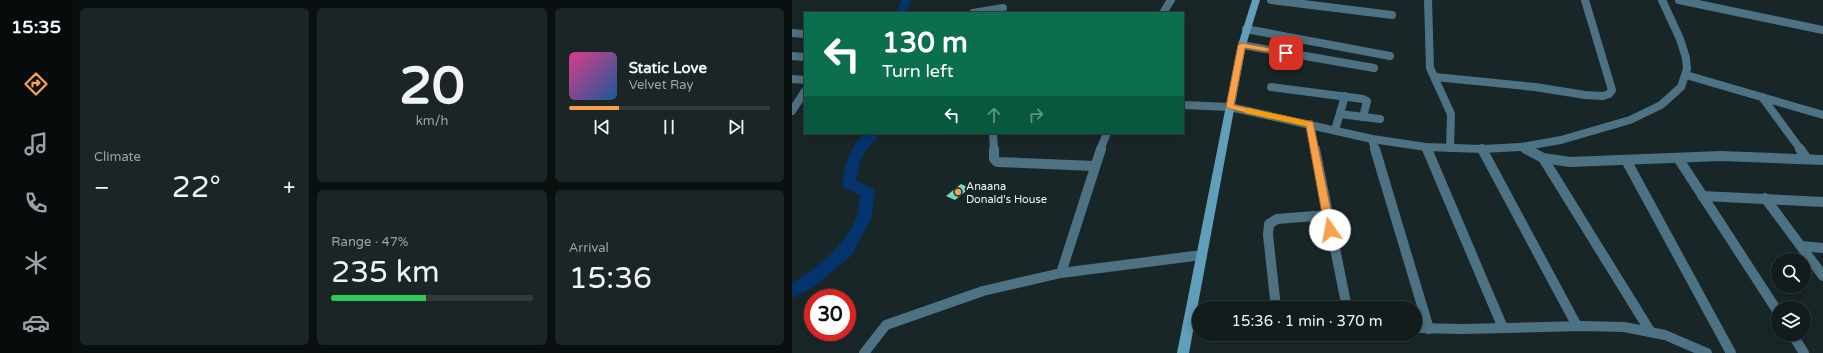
<!DOCTYPE html>
<html lang="en">
<head>
<meta charset="utf-8">
<style>
	:root { --surface:#131c1d; --page:#1c2526; --text:#f1f3f6; --muted:#9da1a4; --line:#323a3b; --accent:#f8a14a }
	body { margin:0; font-family:"Varela Round",sans-serif; background:var(--page); color:var(--text); height:100vh; display:flex; flex-direction:column; font-size:15px; white-space:nowrap }
	* { box-sizing:border-box; margin:0 }
	p { font-size:13px; color:var(--muted) }
	.icon { flex:none; width:22px; height:22px; fill:none; stroke:currentColor; stroke-width:2; stroke-linecap:round; stroke-linejoin:round }
	.map { position:relative; flex:1; overflow:hidden }
	.details { display:flex; flex-direction:column; gap:8px; padding:8px; background:#0a0f10; width:720px }
	.details>* { flex:none }
	.top-card { position:absolute; left:12px; top:12px; width:380px; height:122px; border-radius:0px; box-shadow:0 2px 10px #0003,0 0 0 1px var(--line); background:#0b6e4f; color:#fff; overflow:hidden }
	.buttons { position:absolute; left:979px; top:253px; display:grid; gap:8px }
	.buttons a { display:grid; place-items:center; width:40px; height:40px; border-radius:50%; background:var(--surface); box-shadow:0 2px 10px #0003,0 0 0 1px var(--line); font-size:20px }
	.speed { position:absolute; left:12px; top:289px; display:flex; gap:8px; font-size:20px; font-weight:700; text-align:center }
	.speed>* { display:grid; place-content:center; width:52px; height:52px; border-radius:50%; background:var(--surface); box-shadow:0 2px 10px #0003,0 0 0 1px var(--line); line-height:1 }
	.speed .limit { border:6px solid #d22; background:#fff; color:#111 }
	.pin { position:absolute; display:grid; place-items:center; width:34px; height:34px; color:#fff; margin:-17px; border-radius:8px; box-shadow:0 2px 6px #0006 }
	.me { position:absolute; width:44px; margin:-22px; rotate:348deg; stroke-linejoin:round; filter:drop-shadow(0 0 3px #0008) }
	.turn { display:flex; align-items:center; gap:14px; height:84px; padding:0 12px; font-size:18px }
	.turn .icon { width:52px; height:52px; stroke-width:2.5 }
	.turn b { display:block; font-size:28px; line-height:34px }
	.lanes { display:flex; align-items:center; height:38px; padding:0 12px; background:#0003; justify-content:center; gap:20px; direction:ltr }
	.lanes .off { opacity:.35 }
	.big { font-size:30px; font-weight:600; line-height:1.1 }
	.details .widget { flex:1; display:flex; flex-direction:column; justify-content:center; gap:6px; min-width:0; padding:0 14px; border-radius:6px; background:var(--page) }
	.details .dial { align-items:center; gap:0 }
	.dial b { font-size:52px; line-height:1 }
	.song { display:flex; align-items:center; gap:12px }
	.cover { width:48px; height:48px; border-radius:6px; background:linear-gradient(135deg,hsl(330 70% 55%),hsl(210 70% 35%)) }
	.played { height:4px; border-radius:2px; background:linear-gradient(90deg,var(--accent) 25%,var(--line) 25%) }
	.keys { display:flex; justify-content:space-around; direction:ltr }
	.heat { display:flex; justify-content:space-between; align-items:center; font-size:22px; direction:ltr }
	.charge { height:6px; border-radius:3px; background:linear-gradient(90deg,#34c759 47%,var(--line) 0) }
	.details .tiles { flex:1; display:grid; gap:8px; grid-template-columns:repeat(3,1fr) }
	.widget:first-child { grid-row:span 2 }
	.trip { position:absolute; left:400px; top:301px; width:230px; height:40px; border-radius:20px; background:var(--surface); box-shadow:0 2px 10px #0003,0 0 0 1px var(--line); font-weight:600; line-height:40px; text-align:center }
	main { display:flex; flex:1; min-height:0 }
	.tabs { display:flex; flex-direction:column; width:72px; justify-content:space-around; align-items:center; background:#080b0c; color:var(--muted) }
	.tabs .icon { width:28px; height:28px }
	.tabs .active { color:var(--accent) }
	.tabs b { font-size:18px; color:var(--text) }
	.map>svg:first-child { display:block }
	.lines { fill:none; stroke-linecap:round; stroke-linejoin:round }
	.river { fill:#04346d; fill-rule:evenodd }
	.building { fill:#70ddbf }
	.street-far1 { stroke:#4d7283; stroke-width:8 }
	.street { stroke:#4d7283; stroke-width:10 }
	.secondary { fill:#619eba; fill-rule:evenodd }
	.route { fill:#f8a14a; stroke:#a16930 }
	.slow { fill:#f59e0b }
	.poi-dot { fill:#f8a14a; stroke:#192627; stroke-width:1.5 }
	.labels { text-anchor:middle; stroke-width:4; stroke-linejoin:round; paint-order:stroke }
	.poi-label { font-size:11px; fill:#ebf4f5; stroke:#192627; text-anchor:start }
</style>
</head>
<body>
<main>
<nav class="tabs">
<b>15:35</b>
<svg class="icon active" aria-label="directions" viewBox="0 0 24 24"><path d="M12 3l9 9-9 9-9-9zM9 14v-3h6M13 9l2 2-2 2"/></svg>
<svg class="icon" aria-label="music" viewBox="0 0 24 24"><path d="M9 18V5l10-2v13"/><circle cx="6" cy="18" r="3"/><circle cx="16" cy="16" r="3"/></svg>
<svg class="icon" aria-label="phone" viewBox="0 0 24 24"><path d="M5 4h4l2 5-3 2q2 4 5 5l2-3 5 2v4C11 20 4 13 5 4z"/></svg>
<svg class="icon" aria-label="climate" viewBox="0 0 24 24"><path d="M12 3v18M4 7l16 10M4 17L20 7"/></svg>
<svg class="icon" aria-label="car" viewBox="0 0 24 24"><path d="M5 17H2v-5l4-1 3-4h7l3 4 3 1v5h-3M9 17h6M6 11h13"/><circle cx="7" cy="17" r="2"/><circle cx="17" cy="17" r="2"/></svg>
</nav>
<section class="details">
<div class="tiles">
<div class="widget"><p>Climate</p>
<div class="heat"><a>−</a><b class="big">22°</b><a>+</a></div>
</div>
<div class="widget dial"><b>20</b><p>km/h</p></div>
<div class="widget">
<div class="song"><i class="cover"></i><div><b>Static Love</b><p>Velvet Ray</p></div></div>
<div class="played"></div>
<div class="keys"><svg class="icon" aria-label="previous" viewBox="0 0 24 24"><path d="M18 5L8 12l10 7zM5 5v14"/></svg><svg class="icon" aria-label="pause" viewBox="0 0 24 24"><path d="M8 5v14M16 5v14"/></svg><svg class="icon" aria-label="next" viewBox="0 0 24 24"><path d="M6 5l10 7-10 7zM19 5v14"/></svg></div>
</div>
<div class="widget"><p>Range · 47%</p><b class="big">235 km</b><div class="charge"></div></div>
<div class="widget"><p>Arrival</p><b class="big">15:36</b></div>
</div>
</section>
<div class="map">
<svg width="1031" height="353" viewBox="0 0 1031 353">
	<rect width="100%" height="100%" fill="#192627"/>
	<g class="lines">
		<g class="river">
			<path d="M109 0H119L114 13H104Z"/>
			<path d="M74 133H89L73 151 68 162 64 181 81 188 83 192 79 219 59 256 20 288 0 298V283C26 268 52 246 64 219 67 212 67 202 68 195L52 188 50 184C53 165 58 145 74 133Z"/>
		</g>
	</g>
	<path class="building" d="M169 184 178 188 163 200 154 196Z"/>
	<g class="lines">
		<g class="street-far1">
			<path d="M479 0 600 15"/>
			<path d="M636 0 638 68 659 114 658 148"/>
			<path d="M887 0 1031 30"/>
			<path d="M181 13 211 8"/>
			<path d="M371 13 379 0"/>
			<path d="M454 29 598 56"/>
			<path d="M0 33 13 34"/>
			<path d="M450 45 582 68"/>
			<path d="M0 56 13 57"/>
			<path d="M894 75 1031 115"/>
			<path d="M643 77 743 87 793 95 811 96 817 94 820 90 793 0"/>
			<path d="M0 79 13 80"/>
			<path d="M479 87 571 99 575 101 571 117"/>
			<path d="M970 97 1009 150"/>
			<path d="M391 105 438 107 580 139 634 147 690 149 729 147 769 140 838 120 869 105 889 87 895 69 894 58 888 39 870 0"/>
			<path d="M0 111 13 91"/>
			<path d="M548 114 588 119"/>
			<path d="M518 124 523 150"/>
			<path d="M543 130 553 96"/>
			<path d="M201 133 202 150"/>
			<path d="M580 139 583 150"/>
			<path d="M634 147 635 150"/>
			<path d="M729 147 736 150"/>
			<path d="M308 150 315 133"/>
		</g>
		<g class="street">
			<path d="M202 149V159L205 162 302 166"/>
			<path d="M523 149 555 308"/>
			<path d="M583 149 637 329"/>
			<path d="M635 149 711 328"/>
			<path d="M690 149 785 326"/>
			<path d="M734 149 751 158 778 162 929 156 1031 160"/>
			<path d="M1008 149 1015 159"/>
			<path d="M751 158 858 331"/>
			<path d="M886 158 986 312"/>
			<path d="M834 160 939 353"/>
			<path d="M910 196 1031 202"/>
			<path d="M973 198 1031 276"/>
			<path d="M1009 246 1031 248"/>
			<path d="M269 273 309 149"/>
			<path d="M484 308 476 235 477 224 485 219 535 215"/>
			<path d="M623 328 671 329 791 326 832 327 873 335 915 353"/>
			<path d="M1000 334 1012 353"/>
			<path d="M72 353 94 325 191 291 269 273 410 255"/>
		</g>
		<path class="secondary" d="M460 0H468L454 45 397 353H385L446 45Z"/>
	</g>
	<path class="route" d="M450 43 494 51 498 53 494 55 453 48 442 105 521 122 543 230 542 233H535L533 230 514 126 438 109 434 107 446 45Z"/>
	<path class="slow" d="M456 108 514 121 518 124 514 126 453 113 452 111Z"/>
	<circle class="poi-dot" cx="166" cy="192" r="4"/>
	<g class="labels">
		<g class="poi-label">
			<text x="174" y="190">Anaana<tspan x="174" dy="13">Donald's House</tspan></text>
		</g>
	</g>
</svg>
<div class="buttons">
<a><svg class="icon" aria-label="search" viewBox="0 0 24 24"><circle cx="10" cy="10" r="6"/><path d="M15 15l6 6"/></svg></a>
<a><svg class="icon" aria-label="layers" viewBox="0 0 24 24"><path d="M12 4l9 5-9 5-9-5zM3 14l9 5 9-5"/></svg></a>
</div>
<div class="speed"><div class="limit">30</div></div>
<div class="pin" style="left:494px;top:53px;background:#d93025"><svg class="icon" aria-label="arrive" viewBox="0 0 24 24"><path d="M6 21V4h12l-3 4 3 4H6"/></svg></div>
<svg class="me" style="left:538px;top:230px" viewBox="-20 -20 40 40"><circle r="19" fill="#fff"/><path d="M0-13L10 11 0 6-10 11z" fill="#f8a14a"/></svg>
<div class="trip">15:36 · 1 min · 370 m</div>
<div class="top-card">
<div class="turn"><svg class="icon" aria-label="left" viewBox="0 0 24 24"><path d="M17 20v-9H6M10 6l-5 5 5 5"/></svg><div><b>130 m</b>Turn left</div></div>
<div class="lanes"><svg class="icon" aria-label="left" viewBox="0 0 24 24"><path d="M17 20v-9H6M10 6l-5 5 5 5"/></svg><svg class="icon off" aria-label="ahead" viewBox="0 0 24 24"><path d="M12 20V5M6 11l6-6 6 6"/></svg><svg class="icon off" aria-label="right" viewBox="0 0 24 24"><path d="M7 20v-9h11M14 6l5 5-5 5"/></svg></div>
</div>
</div>
</main>
</body>
</html>
